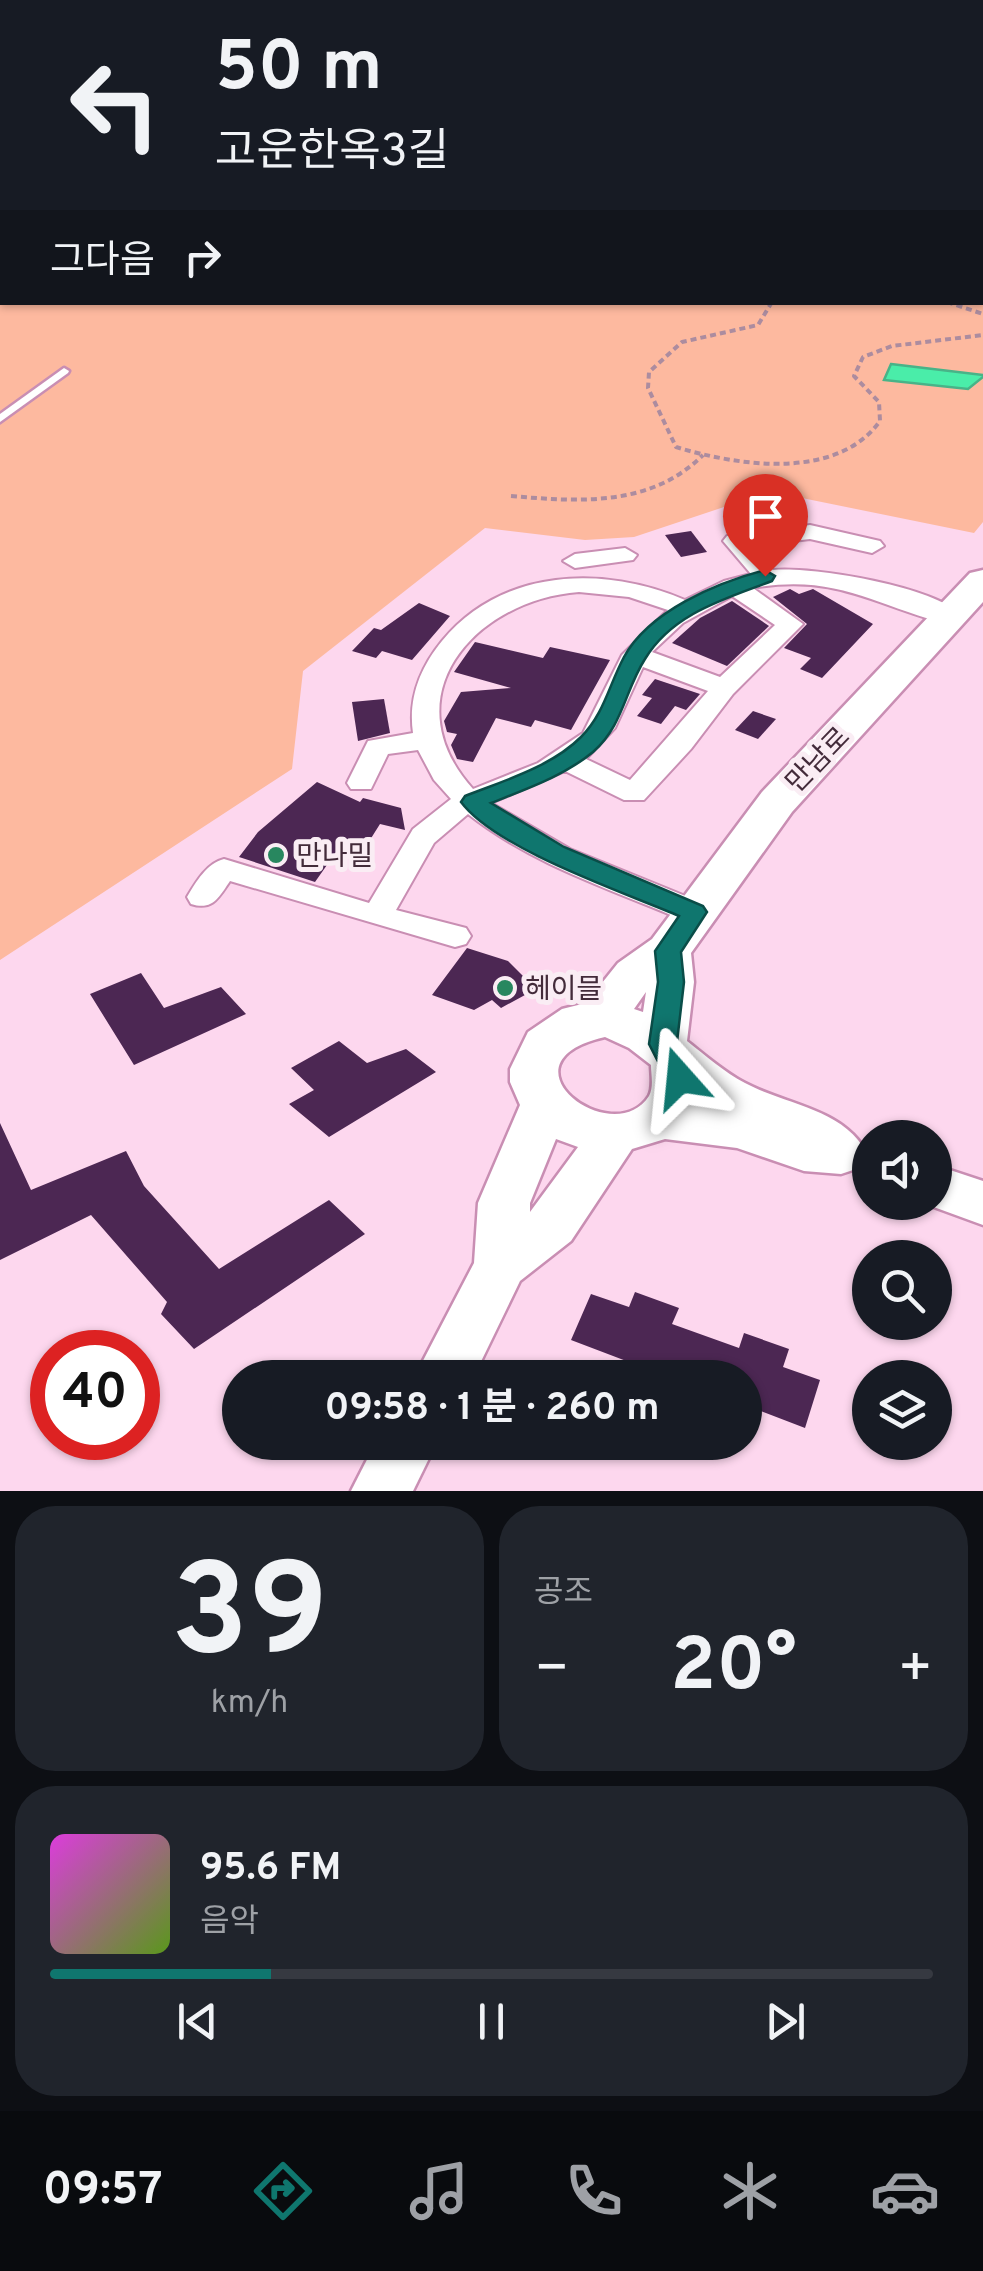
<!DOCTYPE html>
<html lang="ko">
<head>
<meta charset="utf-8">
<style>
	:root { --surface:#171b24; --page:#20242c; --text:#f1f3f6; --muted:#9ea1a6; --line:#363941; --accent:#0f766e }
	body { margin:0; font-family:Overpass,"Noto Sans KR",sans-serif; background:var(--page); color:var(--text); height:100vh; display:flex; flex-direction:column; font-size:38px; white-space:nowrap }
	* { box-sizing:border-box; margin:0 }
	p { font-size:32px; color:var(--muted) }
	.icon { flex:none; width:55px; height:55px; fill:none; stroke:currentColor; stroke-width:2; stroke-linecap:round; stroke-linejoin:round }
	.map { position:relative; height:1491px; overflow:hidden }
	.details { display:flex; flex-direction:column; gap:15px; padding:15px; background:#0d0f14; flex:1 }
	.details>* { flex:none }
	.banner { position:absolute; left:0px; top:0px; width:985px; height:305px; box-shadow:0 2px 8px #0004; background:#171b24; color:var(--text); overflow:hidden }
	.controls { position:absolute; left:852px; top:1120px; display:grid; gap:20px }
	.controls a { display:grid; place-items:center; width:100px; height:100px; border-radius:50%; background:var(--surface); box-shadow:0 2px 8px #0004; font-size:50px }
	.speed { position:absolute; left:30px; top:1330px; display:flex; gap:20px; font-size:50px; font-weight:700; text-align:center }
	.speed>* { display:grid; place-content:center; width:130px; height:130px; border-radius:50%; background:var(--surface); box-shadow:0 2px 8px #0004; line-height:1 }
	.speed .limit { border:15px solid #d22; background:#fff; color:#111 }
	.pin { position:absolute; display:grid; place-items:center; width:85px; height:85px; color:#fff; margin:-102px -42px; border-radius:50% 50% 50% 0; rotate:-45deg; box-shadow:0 0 10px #0007 }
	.pin .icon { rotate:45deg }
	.me { position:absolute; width:110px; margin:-55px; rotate:342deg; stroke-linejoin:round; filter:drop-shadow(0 0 8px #0008) }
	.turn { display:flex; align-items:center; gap:35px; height:210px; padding:0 50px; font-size:45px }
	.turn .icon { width:130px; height:130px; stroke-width:2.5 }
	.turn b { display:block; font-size:70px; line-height:85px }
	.then { display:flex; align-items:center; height:95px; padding:0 50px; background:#0003; gap:20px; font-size:38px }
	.big { font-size:75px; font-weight:700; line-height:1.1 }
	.details .widget { flex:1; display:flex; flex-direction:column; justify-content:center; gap:15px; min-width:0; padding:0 35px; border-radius:40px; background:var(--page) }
	.details .dial { align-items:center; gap:0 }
	.dial b { font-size:130px; line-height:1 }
	.song { display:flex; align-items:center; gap:30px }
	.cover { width:120px; height:120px; border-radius:15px; background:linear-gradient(135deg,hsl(300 70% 55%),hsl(90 70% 35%)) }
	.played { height:10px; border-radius:5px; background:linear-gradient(90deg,var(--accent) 25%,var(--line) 25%) }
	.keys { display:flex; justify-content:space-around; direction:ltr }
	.heat { display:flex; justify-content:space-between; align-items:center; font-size:55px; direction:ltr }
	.details .tiles { flex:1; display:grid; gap:15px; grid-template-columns:1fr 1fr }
	.widget:last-child { grid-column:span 2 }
	.trip { position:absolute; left:222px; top:1360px; width:540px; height:100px; border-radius:50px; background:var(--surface); box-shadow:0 2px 8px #0004; font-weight:700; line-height:100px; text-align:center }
	.dock { display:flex; height:160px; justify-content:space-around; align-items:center; background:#090b0e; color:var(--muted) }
	.dock .icon { width:70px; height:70px }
	.dock .active { color:var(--accent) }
	.dock b { font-size:45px; color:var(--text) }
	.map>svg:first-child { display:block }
	.green { fill:#fdb99f }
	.water { fill:#4aeda9; stroke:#48b388; stroke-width:2.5 }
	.building { fill:#4c2753 }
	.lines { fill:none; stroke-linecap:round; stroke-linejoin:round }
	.lane-casing { stroke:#c98eb3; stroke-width:5 }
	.street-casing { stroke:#c98eb3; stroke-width:4 }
	.secondary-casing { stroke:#c98eb3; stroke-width:5 }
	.path { stroke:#ac8c9f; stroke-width:4; stroke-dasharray:6 4; stroke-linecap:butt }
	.lane { fill:#fff; fill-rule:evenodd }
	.street { fill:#fff; fill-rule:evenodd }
	.secondary { fill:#fff; fill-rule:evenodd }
	.route { fill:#0f766e; stroke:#0a4d48; stroke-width:2.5 }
	.poi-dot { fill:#28875f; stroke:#faedf4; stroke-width:4 }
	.labels { text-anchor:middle; stroke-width:10; stroke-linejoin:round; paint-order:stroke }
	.street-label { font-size:28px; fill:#432b3a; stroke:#faedf4 }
	.poi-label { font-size:28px; fill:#432b3a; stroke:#faedf4; text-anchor:start }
</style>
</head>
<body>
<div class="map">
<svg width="983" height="1491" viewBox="0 0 983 1491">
	<rect width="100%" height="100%" fill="#fdd7ee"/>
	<g class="green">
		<path d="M68 0H716L735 2H61Z"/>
		<path d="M0 59 2 302H982L983 269V522L974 533 802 498 730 505 634 537 585 540 485 528 303 671 292 769 0 960Z"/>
	</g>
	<path class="water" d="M891 364 983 375V377L968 389 884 380Z"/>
	<g class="building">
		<path d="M691 531 707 552 681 557 665 535Z"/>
		<path d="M790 589 799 594 813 589 873 624 822 678 800 669 811 658 784 648 807 624 773 597Z"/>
		<path d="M732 601 769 626 727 666 672 643 700 618Z"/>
		<path d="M419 603 450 616 412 660 382 651 376 658 352 651 374 628 381 630Z"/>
		<path d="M475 642 543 658 550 647 610 660 571 730 535 720 531 727 496 718 473 762 457 759 451 745 457 734 447 732 444 721 461 692 511 688 454 672Z"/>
		<path d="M655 679 700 694 686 710 675 706 661 724 637 716 652 698 642 695Z"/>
		<path d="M384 699 390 733 358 741 352 702Z"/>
		<path d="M753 711 776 719 758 739 735 730Z"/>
		<path d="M317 782 360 802 363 798 401 808 405 830 380 824 363 851 341 845 315 882 239 857 258 832Z"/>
		<path d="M467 948 508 961 536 989 501 1008 492 1000 474 1010 432 995Z"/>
		<path d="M141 973 164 1008 221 987 246 1014 134 1065 90 994Z"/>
		<path d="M339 1041 367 1063 406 1049 436 1072 329 1137 289 1104 314 1090 291 1068Z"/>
		<path d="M0 1123 31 1190 126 1151 144 1186 219 1269 329 1200 365 1234 194 1349 161 1314 167 1302 91 1215 0 1260Z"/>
		<path d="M635 1292 679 1308 672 1324 739 1348 744 1333 789 1349 783 1367 820 1380 805 1428 745 1405V1378H671L571 1340 591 1294 629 1307Z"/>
	</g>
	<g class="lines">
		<defs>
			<g id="lane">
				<path d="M927 0H933L934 2H928Z"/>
				<rect x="982" y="16" width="1" height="4"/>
				<rect x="982" y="27" width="1" height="4"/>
				<rect x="982" y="40" width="1" height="4"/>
				<rect x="982" y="80" width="1" height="4"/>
				<rect x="982" y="165" width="1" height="4"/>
				<rect x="982" y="243" width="1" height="6"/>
				<path d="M64 368 69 371 68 373 0 422V414Z"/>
			</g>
			<g id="street">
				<path d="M810 525 880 541 884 546 872 553 810 539 752 546 773 570C813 566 938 587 964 617L951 625C875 606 837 573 753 588L803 624 733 694 691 749 644 800H624L565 771 491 803 570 849 705 904 709 912 705 920 694 923 683 920C610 889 531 864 468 814L434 843 396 910 466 928 471 936 466 944 455 947 230 881C219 897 213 911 191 904L187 897C196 882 207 863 224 859L369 903 413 829 451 799 434 780 418 750 388 754 371 789H351L347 783 368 741 413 733C408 698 420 668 442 641 502 568 604 565 685 600L724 581 751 574 723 541 727 536ZM579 592 629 597 668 610 622 655 583 733 538 763 473 789C390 697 474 600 579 592ZM732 596 775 625 720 677 652 652 683 623ZM643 667 708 691 630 780 586 759 615 728Z"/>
				<path d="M625 548 637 555 633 560 575 568 563 561 575 554Z"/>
			</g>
			<g id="secondary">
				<path d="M983 570V602L792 812 691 953 694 982 687 1041C706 1056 724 1072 745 1083 786 1105 843 1108 867 1153L859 1168 841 1174 804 1171 737 1148 665 1139 632 1149 571 1241 520 1281 473 1378H414L474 1263 478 1203 520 1105 510 1082V1069L528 1032 562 1009 586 1003 618 963 652 939 762 792 970 573ZM646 992 643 1012 634 1009ZM605 1037 629 1048 651 1065C651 1074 654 1087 649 1096 613 1152 493 1062 605 1037ZM556 1139 578 1147 530 1212V1203Z"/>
				<path d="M935 1165 983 1181V1225L920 1202H935Z"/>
				<path d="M376 1442H437L413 1491H351Z"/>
			</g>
		</defs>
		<use href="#lane" class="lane-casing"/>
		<use href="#street" class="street-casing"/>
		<use href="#secondary" class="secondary-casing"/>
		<g class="path">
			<path d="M772 302 758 325 682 342 649 372 648 388 676 447C738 466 837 481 880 421L879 402 854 376 863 357 892 346 983 335"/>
			<path d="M947 302 983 314"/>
			<path d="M511 496C580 502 651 507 703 455"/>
		</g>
		<use href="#lane" class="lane"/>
		<use href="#street" class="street"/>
		<use href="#secondary" class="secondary"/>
	</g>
	<path class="route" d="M765 570 775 576 772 581C725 599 673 613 645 659 625 690 623 726 593 752 564 776 526 789 491 803L564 847 703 906 707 912 681 952 684 982 677 1042 689 1061 693 1078 689 1085 680 1088 670 1085 649 1044 658 982 655 951 679 916C623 892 496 849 461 802L465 796C503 781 551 767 581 737 604 714 609 685 624 657 649 611 716 583 765 570Z"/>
	<g class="poi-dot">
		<circle cx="276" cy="855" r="10"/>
		<circle cx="505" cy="988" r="10"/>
	</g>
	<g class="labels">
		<g class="street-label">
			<text transform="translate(817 759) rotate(-46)" y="10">만남로</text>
		</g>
		<g class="poi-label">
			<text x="296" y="865">만나밀</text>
			<text x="525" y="998">헤이믈</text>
		</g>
	</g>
</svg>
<div class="controls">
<a><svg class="icon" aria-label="sound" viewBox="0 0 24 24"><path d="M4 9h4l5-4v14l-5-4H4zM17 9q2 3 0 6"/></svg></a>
<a><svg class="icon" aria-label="search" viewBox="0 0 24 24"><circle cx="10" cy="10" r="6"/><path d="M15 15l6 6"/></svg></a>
<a><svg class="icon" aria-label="layers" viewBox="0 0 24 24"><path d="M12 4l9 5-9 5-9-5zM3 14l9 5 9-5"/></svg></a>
</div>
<div class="speed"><div class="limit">40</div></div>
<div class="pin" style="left:765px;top:576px;background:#d93025"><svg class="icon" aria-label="arrive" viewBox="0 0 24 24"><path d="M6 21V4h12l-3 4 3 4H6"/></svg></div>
<svg class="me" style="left:680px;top:1078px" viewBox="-20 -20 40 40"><path d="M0-17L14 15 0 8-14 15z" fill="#0f766e" stroke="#fff" stroke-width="4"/></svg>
<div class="trip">09:58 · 1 분 · 260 m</div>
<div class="banner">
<div class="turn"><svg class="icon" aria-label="left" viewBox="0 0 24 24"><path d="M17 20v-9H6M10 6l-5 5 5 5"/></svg><div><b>50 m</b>고운한옥3길</div></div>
<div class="then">그다음<svg class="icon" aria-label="right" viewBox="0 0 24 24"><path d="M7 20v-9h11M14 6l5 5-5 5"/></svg></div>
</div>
</div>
<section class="details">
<div class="tiles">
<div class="widget dial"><b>39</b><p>km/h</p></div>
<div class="widget"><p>공조</p>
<div class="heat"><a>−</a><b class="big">20°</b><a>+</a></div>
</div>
<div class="widget">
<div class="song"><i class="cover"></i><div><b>95.6 FM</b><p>음악</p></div></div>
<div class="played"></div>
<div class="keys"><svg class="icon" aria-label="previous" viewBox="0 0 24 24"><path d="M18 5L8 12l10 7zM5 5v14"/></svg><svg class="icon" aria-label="pause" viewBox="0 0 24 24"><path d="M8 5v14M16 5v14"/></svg><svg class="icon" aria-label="next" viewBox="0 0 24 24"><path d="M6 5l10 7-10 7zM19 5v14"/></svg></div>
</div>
</div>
</section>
<nav class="dock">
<b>09:57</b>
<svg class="icon active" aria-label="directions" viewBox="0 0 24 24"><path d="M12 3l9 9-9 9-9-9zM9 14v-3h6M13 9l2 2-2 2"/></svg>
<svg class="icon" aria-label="music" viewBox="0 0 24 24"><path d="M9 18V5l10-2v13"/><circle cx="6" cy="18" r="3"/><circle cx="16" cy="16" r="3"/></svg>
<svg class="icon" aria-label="phone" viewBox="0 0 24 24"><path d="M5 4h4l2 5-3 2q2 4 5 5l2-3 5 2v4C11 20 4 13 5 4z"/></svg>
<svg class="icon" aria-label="climate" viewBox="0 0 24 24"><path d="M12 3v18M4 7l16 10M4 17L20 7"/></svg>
<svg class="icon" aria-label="car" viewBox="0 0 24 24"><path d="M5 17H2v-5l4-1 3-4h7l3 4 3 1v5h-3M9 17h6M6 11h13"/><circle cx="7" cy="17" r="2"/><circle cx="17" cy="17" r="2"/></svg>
</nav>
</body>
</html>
